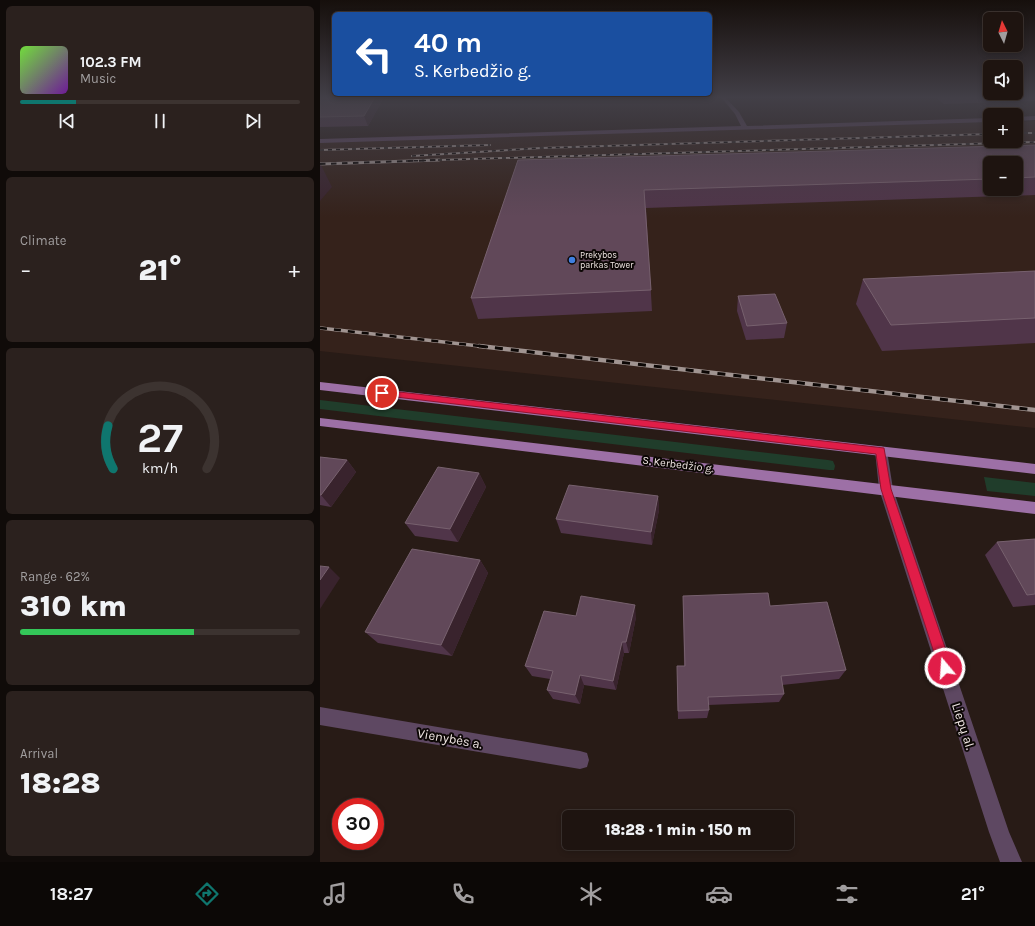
<!DOCTYPE html>
<html lang="en">
<head>
<meta charset="utf-8">
<style>
	:root { --surface:#1e1410; --page:#2b211e; --text:#f1f3f6; --muted:#a19e9f; --line:#3c3330; --accent:#0f766e }
	body { margin:0; font-family:Karla,sans-serif; background:var(--page); color:var(--text); height:100vh; display:flex; flex-direction:column; font-size:15px; white-space:nowrap }
	* { box-sizing:border-box; margin:0 }
	p { font-size:13px; color:var(--muted) }
	.icon { flex:none; width:22px; height:22px; fill:none; stroke:currentColor; stroke-width:2; stroke-linecap:round; stroke-linejoin:round }
	.map { position:relative; flex:1; overflow:hidden }
	.sheet { display:flex; flex-direction:column; gap:6px; padding:6px; background:#100b09; width:320px }
	.sheet>* { flex:none }
	.top-card { position:absolute; left:12px; top:12px; width:380px; height:84px; border-radius:6px; box-shadow:0 2px 6px #0003,0 0 0 1px var(--line); background:#1a4fa0; color:#fff; overflow:hidden }
	.needle { width:26px; rotate:355deg }
	.fabs { position:absolute; left:663px; top:12px; display:grid; gap:8px }
	.fabs a { display:grid; place-items:center; width:40px; height:40px; border-radius:6px; background:var(--surface); box-shadow:0 2px 6px #0003,0 0 0 1px var(--line); font-size:20px }
	.speed { position:absolute; left:12px; top:798px; display:flex; gap:8px; font-size:20px; font-weight:700; text-align:center }
	.speed>* { display:grid; place-content:center; width:52px; height:52px; border-radius:50%; background:var(--surface); box-shadow:0 2px 6px #0003,0 0 0 1px var(--line); line-height:1 }
	.speed .limit { border:6px solid #d22; background:#fff; color:#111 }
	.pin { position:absolute; display:grid; place-items:center; width:34px; height:34px; color:#fff; margin:-17px; border:2px solid #fff; border-radius:50%; box-shadow:0 1px 4px #0007 }
	.me { position:absolute; width:44px; margin:-22px; rotate:342deg; stroke-linejoin:round; filter:drop-shadow(0 0 3px #0008) }
	.turn { display:flex; align-items:center; gap:14px; height:84px; padding:0 16px; font-size:18px }
	.turn .icon { width:52px; height:52px; stroke-width:2.5 }
	.turn b { display:block; font-size:28px; line-height:34px }
	.big { font-size:30px; font-weight:800; line-height:1.1 }
	.sheet .tile { flex:1; display:flex; flex-direction:column; justify-content:center; gap:6px; min-width:0; padding:0 14px; border-radius:6px; background:var(--page) }
	.sheet .dial { align-items:center; gap:0 }
	.dial svg { height:104px; overflow:visible; fill:none; stroke:var(--line); stroke-width:7; stroke-linecap:round; text-anchor:middle }
	.dial text { fill:var(--text); stroke:none }
	.song { display:flex; align-items:center; gap:12px }
	.cover { width:48px; height:48px; border-radius:6px; background:linear-gradient(135deg,hsl(100 70% 55%),hsl(280 70% 35%)) }
	.played { height:4px; border-radius:2px; background:linear-gradient(90deg,var(--accent) 20%,var(--line) 20%) }
	.keys { display:flex; justify-content:space-around; direction:ltr }
	.heat { display:flex; justify-content:space-between; align-items:center; font-size:22px; direction:ltr }
	.charge { height:6px; border-radius:3px; background:linear-gradient(90deg,#34c759 62%,var(--line) 0) }
	.trip { position:absolute; left:242px; top:810px; width:232px; height:40px; border-radius:6px; background:var(--surface); box-shadow:0 2px 6px #0003,0 0 0 1px var(--line); font-weight:800; line-height:40px; text-align:center }
	.tab-bar { display:flex; height:64px; justify-content:space-around; align-items:center; background:#0c0806; color:var(--muted) }
	.tab-bar .icon { width:28px; height:28px }
	.tab-bar .current { color:var(--accent) }
	.tab-bar b { font-size:18px; color:var(--text) }
	main { display:flex; flex:1; min-height:0 }
	.map>svg:first-child { display:block }
	.built { fill:#35221b; fill-rule:evenodd }
	.green { fill:#203d2b }
	.lines { fill:none; stroke-linecap:round; stroke-linejoin:round }
	.minor { fill:#5e4862; fill-rule:evenodd }
	.major { fill:#9d70a6; fill-rule:evenodd }
	.rail-far3-casing { stroke:#a09491; stroke-width:2 }
	.rail-far2-casing { stroke:#a09491; stroke-width:3 }
	.rail-far1-casing { stroke:#a09491; stroke-width:3.5 }
	.rail-casing { stroke:#a09491; stroke-width:4.5 }
	.rail-far3 { stroke:#0c0705; stroke-width:1.5; stroke-dasharray:4; stroke-linecap:butt }
	.rail-far2 { stroke:#0c0705; stroke-width:2; stroke-dasharray:5.5; stroke-linecap:butt }
	.rail-far1 { stroke:#0c0705; stroke-width:2.5; stroke-dasharray:7; stroke-linecap:butt }
	.rail { stroke:#0c0705; stroke-width:3; stroke-dasharray:8; stroke-linecap:butt }
	.wall { fill:#503549; fill-rule:evenodd }
	.shaded-wall { fill:#39232d }
	.building { fill:#614859; stroke:#77616e }
	.route { fill:#e11d48; stroke:#92132f }
	.shop-dot { fill:#3f7fe0; stroke:#0c0705; stroke-width:1.5 }
	.labels { text-anchor:middle; stroke-width:4; stroke-linejoin:round; paint-order:stroke }
	.far-poi-label { font-size:9px; fill:#efe5e2; stroke:#0c0705; text-anchor:start }
	.street-label { font-size:11px; fill:#efe5e2; stroke:#0c0705 }
	.near-street-label { font-size:13px; fill:#efe5e2; stroke:#0c0705 }
</style>
</head>
<body>
<main>
<section class="sheet">
<div class="tile">
<div class="song"><i class="cover"></i><div><b>102.3 FM</b><p>Music</p></div></div>
<div class="played"></div>
<div class="keys"><svg class="icon" aria-label="previous" viewBox="0 0 24 24"><path d="M18 5L8 12l10 7zM5 5v14"/></svg><svg class="icon" aria-label="pause" viewBox="0 0 24 24"><path d="M8 5v14M16 5v14"/></svg><svg class="icon" aria-label="next" viewBox="0 0 24 24"><path d="M6 5l10 7-10 7zM19 5v14"/></svg></div>
</div>
<div class="tile"><p>Climate</p>
<div class="heat"><a>−</a><b class="big">21°</b><a>+</a></div>
</div>
<div class="tile dial"><svg viewBox="0 0 100 80">
<path d="M14 69A42 42 0 1 1 86 69"/>
<path d="M14 69A42 42 0 0 1 10 36" stroke="#0f766e"/>
<text x="50" y="56" font-size="32" font-weight="700">27</text>
<text x="50" y="72" font-size="11">km/h</text>
</svg></div>
<div class="tile"><p>Range · 62%</p><b class="big">310 km</b><div class="charge"></div></div>
<div class="tile"><p>Arrival</p><b class="big">18:28</b></div>
</section>
<div class="map">
<svg width="715" height="862" viewBox="0 0 715 862">
	<rect width="100%" height="100%" fill="#281b16"/>
	<path class="built" d="M715 121V428L0 351V142L670 122V141H696V122ZM670 163H696V189H670Z"/>
	<g class="green">
		<path d="M0 400 508 460 513 461 515 466 514 470H509L0 409Z"/>
		<path d="M664 477 715 483V496L667 491Z"/>
	</g>
	<g class="lines">
		<g class="minor">
			<path d="M401 97H405L419 112 427 126 670 118V122L0 143V139L421 126 415 114Z"/>
			<path d="M715 116V120L696 121V117Z"/>
			<path d="M561 446 565 448 567 451 573 489 689 832 702 862H680L669 832 559 489 555 451 557 448Z"/>
			<path d="M0 707 260 751 267 753 269 760 267 767 260 769 0 725Z"/>
		</g>
		<g class="major">
			<path d="M0 382 715 464V474L0 390Z"/>
			<path d="M0 418 715 502V514L0 426Z"/>
		</g>
		<defs>
			<g id="rail-far3">
				<path d="M696 133H715"/>
				<path d="M0 150 170 145"/>
				<path d="M92 156 221 148 670 134"/>
				<path d="M86 161 715 142"/>
			</g>
			<path id="rail-far2" d="M0 164 119 160"/>
			<path id="rail-far1" d="M0 328 168 347"/>
			<path id="rail" d="M159 346 715 410"/>
		</defs>
		<use href="#rail-far3" class="rail-far3-casing"/>
		<use href="#rail-far2" class="rail-far2-casing"/>
		<use href="#rail-far1" class="rail-far1-casing"/>
		<use href="#rail" class="rail-casing"/>
		<use href="#rail-far3" class="rail-far3"/>
		<use href="#rail-far2" class="rail-far2"/>
		<use href="#rail-far1" class="rail-far1"/>
		<use href="#rail" class="rail"/>
	</g>
	<g class="wall">
		<path d="M0 97H64L48 126 0 127Z"/>
		<path d="M615 97H715V101L624 104Z"/>
		<path d="M715 145V195L326 208 332 311 158 319 151 298 198 160ZM670 163H696V189H670Z"/>
		<path d="M715 271V343L562 351 536 304 543 279Z"/>
		<path d="M418 296 467 323 464 338 426 340 417 311Z"/>
		<path d="M0 457 27 460 36 472 11 507 0 505Z"/>
		<path d="M159 473 166 487 138 542 95 536 85 523Z"/>
		<path d="M338 496 339 510 332 545 241 533 236 519Z"/>
		<path d="M715 539V605L693 607 665 555 677 542Z"/>
		<path d="M160 560 168 573 132 656 58 643 45 632Z"/>
		<path d="M363 596 450 606 526 670 519 679 462 685 464 694 459 702 388 705 389 710 387 718 358 719 357 676 364 666Z"/>
		<path d="M256 616 316 617 309 653H304L296 690 264 685 260 704 233 699 227 690 230 679 212 676 205 666Z"/>
	</g>
	<g class="shaded-wall">
		<path d="M55 97H64L48 126 44 116Z"/>
		<path d="M1 165 12 187 0 201V166Z"/>
		<path d="M27 460 36 472 11 507 1 495Z"/>
		<path d="M159 473 166 487 138 542 130 529Z"/>
		<path d="M338 496 339 510 332 545 331 532Z"/>
		<path d="M160 560 168 573 132 656 121 645Z"/>
		<path d="M9 567 20 578 0 609V580Z"/>
		<path d="M315 605 316 617 309 653 306 642Z"/>
		<path d="M302 642 304 653 296 690 293 681Z"/>
		<path d="M260 675 264 685 260 704 255 695Z"/>
	</g>
	<g class="building">
		<path d="M0 97H55L44 116 0 117Z"/>
		<path d="M715 145V177L696 178V163H670V179L324 190 331 290 151 298 198 160Z"/>
		<path d="M715 271V318L571 325 543 279Z"/>
		<path d="M455 294 467 323 427 326 418 296Z"/>
		<path d="M0 457 27 460 1 495H0Z"/>
		<path d="M118 467 159 473 130 529 85 523Z"/>
		<path d="M249 485 338 496 331 532 236 519Z"/>
		<path d="M715 539V594L707 595 677 542Z"/>
		<path d="M92 549 160 560 121 645 45 632Z"/>
		<path d="M0 566 9 567 0 580Z"/>
		<path d="M448 593 450 606 507 602 526 670 461 676 464 694 388 697 389 710 358 711 357 666H365L363 596Z"/>
		<path d="M261 596 315 605 306 642H302L293 681 260 675 255 695 227 690 233 671 205 666 224 611 256 616Z"/>
	</g>
	<linearGradient id="sky" x2="0" y2="1"><stop stop-color="#160f0c"/><stop offset="0.45" stop-color="#423f47"/><stop offset="1" stop-color="#423f47" stop-opacity="0"/></linearGradient>
	<rect width="715" height="217" fill="url(#sky)"/>
	<path class="route" d="M62 390 564 448 571 489 632 668 630 673 625 675 621 673 619 668 561 489 556 454 59 395 58 393Z"/>
	<circle class="shop-dot" cx="252" cy="260" r="4"/>
	<g class="labels">
		<g class="far-poi-label">
			<text x="260" y="258">Prekybos<tspan x="260" dy="10">parkas Tower</tspan></text>
		</g>
		<g class="street-label">
			<text transform="translate(358 464) rotate(7)" y="4">S. Kerbedžio g.</text>
		</g>
		<g class="near-street-label">
			<text transform="translate(644 726) rotate(72)" y="5">Liepų al.</text>
			<text transform="translate(130 738) rotate(10)" y="5">Vienybės a.</text>
		</g>
	</g>
</svg>
<div class="fabs">
<a><svg class="needle" viewBox="-14 -14 28 28"><path d="M0-13l5 13h-10z" fill="#e53935"/><path d="M0 13l5-13h-10z" fill="#a19e9f"/></svg></a>
<a><svg class="icon" aria-label="sound" viewBox="0 0 24 24"><path d="M4 9h4l5-4v14l-5-4H4zM17 9q2 3 0 6"/></svg></a>
<a>+</a>
<a>−</a>
</div>
<div class="speed"><div class="limit">30</div></div>
<div class="pin" style="left:62px;top:393px;background:#d93025"><svg class="icon" aria-label="arrive" viewBox="0 0 24 24"><path d="M6 21V4h12l-3 4 3 4H6"/></svg></div>
<svg class="me" style="left:625px;top:668px" viewBox="-20 -20 40 40"><circle r="17" fill="#e11d48" stroke="#fff" stroke-width="3"/><path d="M0-11L8 9 0 5-8 9z" fill="#fff"/></svg>
<div class="trip">18:28 · 1 min · 150 m</div>
<div class="top-card">
<div class="turn"><svg class="icon" aria-label="left" viewBox="0 0 24 24"><path d="M17 20v-9H6M10 6l-5 5 5 5"/></svg><div><b>40 m</b>S. Kerbedžio g.</div></div>
</div>
</div>
</main>
<nav class="tab-bar">
<b>18:27</b>
<svg class="icon current" aria-label="directions" viewBox="0 0 24 24"><path d="M12 3l9 9-9 9-9-9zM9 14v-3h6M13 9l2 2-2 2"/></svg>
<svg class="icon" aria-label="music" viewBox="0 0 24 24"><path d="M9 18V5l10-2v13"/><circle cx="6" cy="18" r="3"/><circle cx="16" cy="16" r="3"/></svg>
<svg class="icon" aria-label="phone" viewBox="0 0 24 24"><path d="M5 4h4l2 5-3 2q2 4 5 5l2-3 5 2v4C11 20 4 13 5 4z"/></svg>
<svg class="icon" aria-label="climate" viewBox="0 0 24 24"><path d="M12 3v18M4 7l16 10M4 17L20 7"/></svg>
<svg class="icon" aria-label="car" viewBox="0 0 24 24"><path d="M5 17H2v-5l4-1 3-4h7l3 4 3 1v5h-3M9 17h6M6 11h13"/><circle cx="7" cy="17" r="2"/><circle cx="17" cy="17" r="2"/></svg>
<svg class="icon" aria-label="filters" viewBox="0 0 24 24"><path d="M4 7h16M4 17h16"/><circle cx="9" cy="7" r="2"/><circle cx="15" cy="17" r="2"/></svg>
<b>21°</b>
</nav>
</body>
</html>
